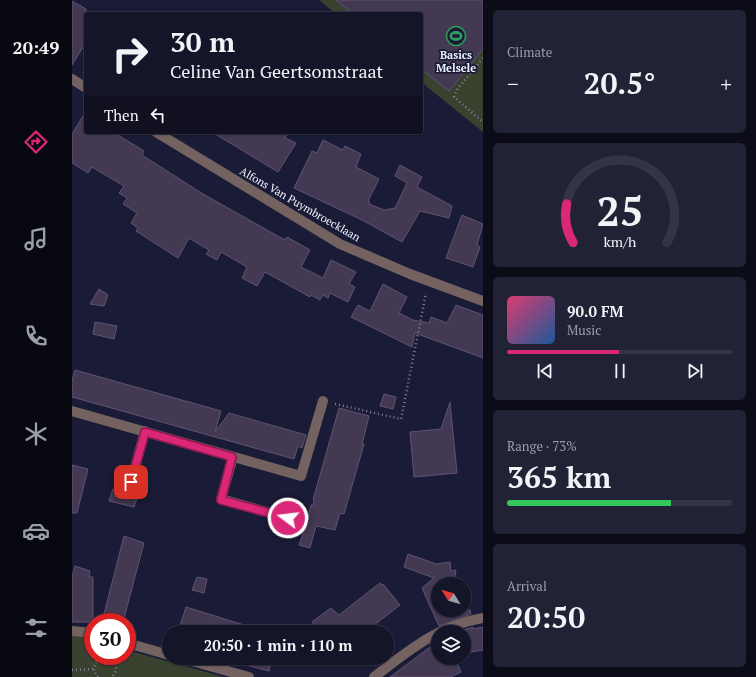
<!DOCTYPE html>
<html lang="en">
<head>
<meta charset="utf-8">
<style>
	:root { --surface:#141529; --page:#212235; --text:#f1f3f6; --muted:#9d9fa8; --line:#333446; --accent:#db2777 }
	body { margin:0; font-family:"PT Serif",serif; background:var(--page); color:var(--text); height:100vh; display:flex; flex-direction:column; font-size:15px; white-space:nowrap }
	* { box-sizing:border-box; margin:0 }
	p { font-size:13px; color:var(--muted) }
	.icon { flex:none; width:22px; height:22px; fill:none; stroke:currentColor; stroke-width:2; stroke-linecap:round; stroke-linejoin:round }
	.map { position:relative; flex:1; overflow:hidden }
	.sheet { display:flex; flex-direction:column; gap:10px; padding:10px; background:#0b0c17; width:273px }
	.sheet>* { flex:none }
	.top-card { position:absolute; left:12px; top:12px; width:339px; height:122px; border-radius:4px; box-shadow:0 1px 3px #0004,0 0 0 1px var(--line); background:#141529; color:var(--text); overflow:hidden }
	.needle { width:26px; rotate:307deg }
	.buttons { position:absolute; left:359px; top:577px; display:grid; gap:8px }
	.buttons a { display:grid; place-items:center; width:40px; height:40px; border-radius:50%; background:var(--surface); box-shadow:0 1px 3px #0004,0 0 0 1px var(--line); font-size:20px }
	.speed { position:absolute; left:12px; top:613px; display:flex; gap:8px; font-size:20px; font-weight:700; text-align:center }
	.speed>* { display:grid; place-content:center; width:52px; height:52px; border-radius:50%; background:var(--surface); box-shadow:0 1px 3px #0004,0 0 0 1px var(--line); line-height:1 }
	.speed .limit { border:6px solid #d22; background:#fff; color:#111 }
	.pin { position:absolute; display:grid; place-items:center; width:34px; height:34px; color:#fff; margin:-17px; border-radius:8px; box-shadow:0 2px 6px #0006 }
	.me { position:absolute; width:44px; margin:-22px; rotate:285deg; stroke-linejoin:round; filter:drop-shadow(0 0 3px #0008) }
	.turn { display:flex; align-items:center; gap:14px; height:84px; padding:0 20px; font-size:18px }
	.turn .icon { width:52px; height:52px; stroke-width:2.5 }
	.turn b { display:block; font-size:28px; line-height:34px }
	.then { display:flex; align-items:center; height:38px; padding:0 20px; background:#0003; gap:8px; font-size:15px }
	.big { font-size:30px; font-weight:800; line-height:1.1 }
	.sheet .widget { flex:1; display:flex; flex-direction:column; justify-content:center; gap:6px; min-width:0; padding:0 14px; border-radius:6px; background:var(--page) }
	.sheet .dial { align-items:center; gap:0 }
	.dial svg { height:104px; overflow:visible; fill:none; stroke:var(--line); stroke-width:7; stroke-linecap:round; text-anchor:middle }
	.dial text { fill:var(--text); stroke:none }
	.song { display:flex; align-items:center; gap:12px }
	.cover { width:48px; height:48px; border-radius:6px; background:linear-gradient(135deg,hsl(340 70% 55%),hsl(210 70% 35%)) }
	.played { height:4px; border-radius:2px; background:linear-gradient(90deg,var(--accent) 50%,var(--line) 50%) }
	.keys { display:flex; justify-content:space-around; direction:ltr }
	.heat { display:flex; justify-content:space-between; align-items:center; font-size:22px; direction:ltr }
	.charge { height:6px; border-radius:3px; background:linear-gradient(90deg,#34c759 73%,var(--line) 0) }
	.trip { position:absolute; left:90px; top:625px; width:232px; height:40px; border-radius:20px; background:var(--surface); box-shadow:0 1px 3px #0004,0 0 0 1px var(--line); font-weight:800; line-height:40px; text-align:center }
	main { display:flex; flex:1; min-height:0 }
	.menu { display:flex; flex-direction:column; width:72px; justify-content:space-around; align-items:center; background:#080810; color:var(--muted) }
	.menu .icon { width:28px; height:28px }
	.menu .current { color:var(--accent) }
	.menu b { font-size:18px; color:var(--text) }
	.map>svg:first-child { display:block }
	.green { fill:#39412f }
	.building { fill:#433952; stroke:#605372 }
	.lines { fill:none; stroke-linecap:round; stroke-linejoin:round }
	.path { stroke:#7f8195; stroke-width:2.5; stroke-dasharray:1 3; stroke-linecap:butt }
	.minor { stroke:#746261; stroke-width:10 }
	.route-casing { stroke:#8e194d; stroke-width:10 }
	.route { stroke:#db2777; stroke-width:7 }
	.labels { text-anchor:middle; stroke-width:3.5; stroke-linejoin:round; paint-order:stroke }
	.poi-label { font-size:11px; font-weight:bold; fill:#eff1fc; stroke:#1a1c37 }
	.street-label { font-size:11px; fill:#eff1fc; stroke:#1a1c37 }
</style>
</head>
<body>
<main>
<nav class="menu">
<b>20:49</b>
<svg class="icon current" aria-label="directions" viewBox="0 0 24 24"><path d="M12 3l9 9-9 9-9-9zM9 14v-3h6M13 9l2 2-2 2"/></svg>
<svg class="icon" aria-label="music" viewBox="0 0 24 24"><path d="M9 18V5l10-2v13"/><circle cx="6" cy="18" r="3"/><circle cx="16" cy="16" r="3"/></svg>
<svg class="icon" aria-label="phone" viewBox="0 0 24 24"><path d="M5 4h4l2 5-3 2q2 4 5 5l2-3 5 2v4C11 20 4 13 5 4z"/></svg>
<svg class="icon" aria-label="climate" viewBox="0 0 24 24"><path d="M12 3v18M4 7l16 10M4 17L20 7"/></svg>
<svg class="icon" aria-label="car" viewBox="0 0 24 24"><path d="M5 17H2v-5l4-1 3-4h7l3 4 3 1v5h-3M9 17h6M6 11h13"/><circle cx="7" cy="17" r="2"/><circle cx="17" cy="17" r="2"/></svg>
<svg class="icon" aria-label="filters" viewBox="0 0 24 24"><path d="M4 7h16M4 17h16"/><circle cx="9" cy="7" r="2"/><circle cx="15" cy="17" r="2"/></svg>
</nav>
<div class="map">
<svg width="411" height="677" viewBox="0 0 411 677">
	<rect width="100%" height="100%" fill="#1a1c37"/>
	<g class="green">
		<path d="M247 0H411V132L349 82V14H264Z"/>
		<path d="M0 635 14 636 21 638V656H55V650L152 677H0Z"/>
	</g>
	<g class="building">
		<path d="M264 0H411V49L377 91 349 69V14H281Z"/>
		<path d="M0 1 14 9V42L0 65Z"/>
		<path d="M14 111V132H41L72 151 70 155 131 194 213 240 215 237 238 250 229 267 251 278 259 260 284 272 277 284 283 287 276 302 258 293 256 298 251 295 248 300 239 295 238 297 193 272 185 286 170 278 175 267 149 252 145 260 134 254 137 250 117 238 106 258 64 231 66 228 59 223 65 213 51 204 55 198 47 193 52 186 20 167 16 173 0 163V134Z"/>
		<path d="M140 132H216L213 138 224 143 206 172Z"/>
		<path d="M251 140 271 150 273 146 289 154 284 167 307 179 296 201 298 202 297 204 312 210 323 208 335 183 323 176 328 165 350 177 345 187 380 206 377 218 348 211 330 242 290 220 222 188 240 151 245 153Z"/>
		<path d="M390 215 411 224 405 245 408 247 401 267 374 258Z"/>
		<path d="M311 284 335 297 327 313 341 320 357 323 359 317 375 323 384 305 411 315V358L343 333 340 347 279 317 286 305 298 311Z"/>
		<path d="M27 289 36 295 32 306 18 304Z"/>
		<path d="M23 322 45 326 42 339 21 334Z"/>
		<path d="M3 370 149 411 143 432 157 413 234 435 230 448 226 446 222 459 0 397V381Z"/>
		<path d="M312 394 324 397 321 409 308 406Z"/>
		<path d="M378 402 385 473 342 477 338 432 369 429Z"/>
		<path d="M267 408 297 416 290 444H292L272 514 268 513 263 530 244 526 238 548 227 545 235 523 239 505H241L242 501 241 500Z"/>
		<path d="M0 465 16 469 5 513H0Z"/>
		<path d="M41 489 66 496 62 507 37 501Z"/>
		<path d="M52 536 72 543 51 622H30Z"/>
		<path d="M336 554 364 564 378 562 379 571 384 570 382 584H366V610H398L399 614 367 626 350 588 362 578 332 567Z"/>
		<path d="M3 566 18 571 17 577H21V622H0V577Z"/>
		<path d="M125 577 135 579 132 593 120 590Z"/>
		<path d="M308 583 310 586 311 584 328 605 293 632H248L240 622 259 608 267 615Z"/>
		<path d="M114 607 185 629V632H106Z"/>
		<path d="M401 627V629L411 627V650L392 653V632H385Z"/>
		<path d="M366 641V658H383L389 672 379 677H318Z"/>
		<path d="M162 658H200L197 671 162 662Z"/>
	</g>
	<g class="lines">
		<g class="path">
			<path d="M411 58 384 91 382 97 411 122"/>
			<path d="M263 404 329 419 354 293"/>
			<path d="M0 670 22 669"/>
			<path d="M26 677 22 671 23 663 32 657C40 657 45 662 44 671L40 677"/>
		</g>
		<g class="minor">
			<path d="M0 79 14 88"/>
			<path d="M84 132 268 244 338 274 411 301"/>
			<path d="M0 411 229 476 251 401"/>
			<path d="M161 457 149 499 229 522"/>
			<path d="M59 482 73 431"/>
			<path d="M0 631 21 633"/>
			<path d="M55 643 97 655"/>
			<path d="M109 658 177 677"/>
			<path d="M302 677C338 650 365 626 411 618"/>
		</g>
	</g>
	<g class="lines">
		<defs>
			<path id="route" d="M59 482 73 432 160 457 149 500 216 518"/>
		</defs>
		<use href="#route" class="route-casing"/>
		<use href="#route" class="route"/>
	</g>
	<defs>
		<symbol id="stadium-ring" viewBox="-11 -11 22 22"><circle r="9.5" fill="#1a1c37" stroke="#2e9e5b" stroke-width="1.5"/><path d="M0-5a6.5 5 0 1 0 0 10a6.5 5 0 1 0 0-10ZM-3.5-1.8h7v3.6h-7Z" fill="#2e9e5b"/></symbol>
	</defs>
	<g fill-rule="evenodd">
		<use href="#stadium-ring" x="373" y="25" width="22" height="22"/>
	</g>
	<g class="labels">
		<g class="poi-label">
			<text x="384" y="59">Basics<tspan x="384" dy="13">Melsele</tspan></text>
		</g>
		<g class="street-label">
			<text transform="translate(228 204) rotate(30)" y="4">Alfons Van Puymbroecklaan</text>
		</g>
	</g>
</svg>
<div class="buttons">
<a><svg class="needle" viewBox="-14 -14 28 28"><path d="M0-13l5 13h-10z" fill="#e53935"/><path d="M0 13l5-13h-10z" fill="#9d9fa8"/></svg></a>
<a><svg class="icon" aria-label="layers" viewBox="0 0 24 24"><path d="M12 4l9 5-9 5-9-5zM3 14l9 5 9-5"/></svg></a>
</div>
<div class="speed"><div class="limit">30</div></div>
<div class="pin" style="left:59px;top:482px;background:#d93025"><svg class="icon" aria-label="arrive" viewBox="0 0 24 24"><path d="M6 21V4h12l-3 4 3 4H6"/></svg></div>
<svg class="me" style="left:216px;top:518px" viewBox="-20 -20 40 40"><circle r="17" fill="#db2777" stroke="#fff" stroke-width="3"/><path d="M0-11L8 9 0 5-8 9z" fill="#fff"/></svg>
<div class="trip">20:50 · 1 min · 110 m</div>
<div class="top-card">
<div class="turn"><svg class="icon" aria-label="right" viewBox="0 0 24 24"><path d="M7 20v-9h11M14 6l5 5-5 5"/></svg><div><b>30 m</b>Celine Van Geertsomstraat</div></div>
<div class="then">Then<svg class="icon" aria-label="left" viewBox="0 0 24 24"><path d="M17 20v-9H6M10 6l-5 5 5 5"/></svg></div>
</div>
</div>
<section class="sheet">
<div class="widget"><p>Climate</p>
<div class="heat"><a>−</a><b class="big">20.5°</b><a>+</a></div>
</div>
<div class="widget dial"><svg viewBox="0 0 100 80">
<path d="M14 69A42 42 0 1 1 86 69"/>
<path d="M14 69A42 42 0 0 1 9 39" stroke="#db2777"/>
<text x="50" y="56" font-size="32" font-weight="700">25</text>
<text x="50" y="72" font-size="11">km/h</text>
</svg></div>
<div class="widget">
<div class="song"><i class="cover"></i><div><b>90.0 FM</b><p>Music</p></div></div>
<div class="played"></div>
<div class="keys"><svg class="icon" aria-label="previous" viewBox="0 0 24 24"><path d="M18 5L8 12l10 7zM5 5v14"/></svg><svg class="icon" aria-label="pause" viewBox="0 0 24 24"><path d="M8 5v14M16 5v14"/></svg><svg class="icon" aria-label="next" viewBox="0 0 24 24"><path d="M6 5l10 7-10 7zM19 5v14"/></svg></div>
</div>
<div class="widget"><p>Range · 73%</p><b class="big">365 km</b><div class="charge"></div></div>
<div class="widget"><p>Arrival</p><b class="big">20:50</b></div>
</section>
</main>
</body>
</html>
